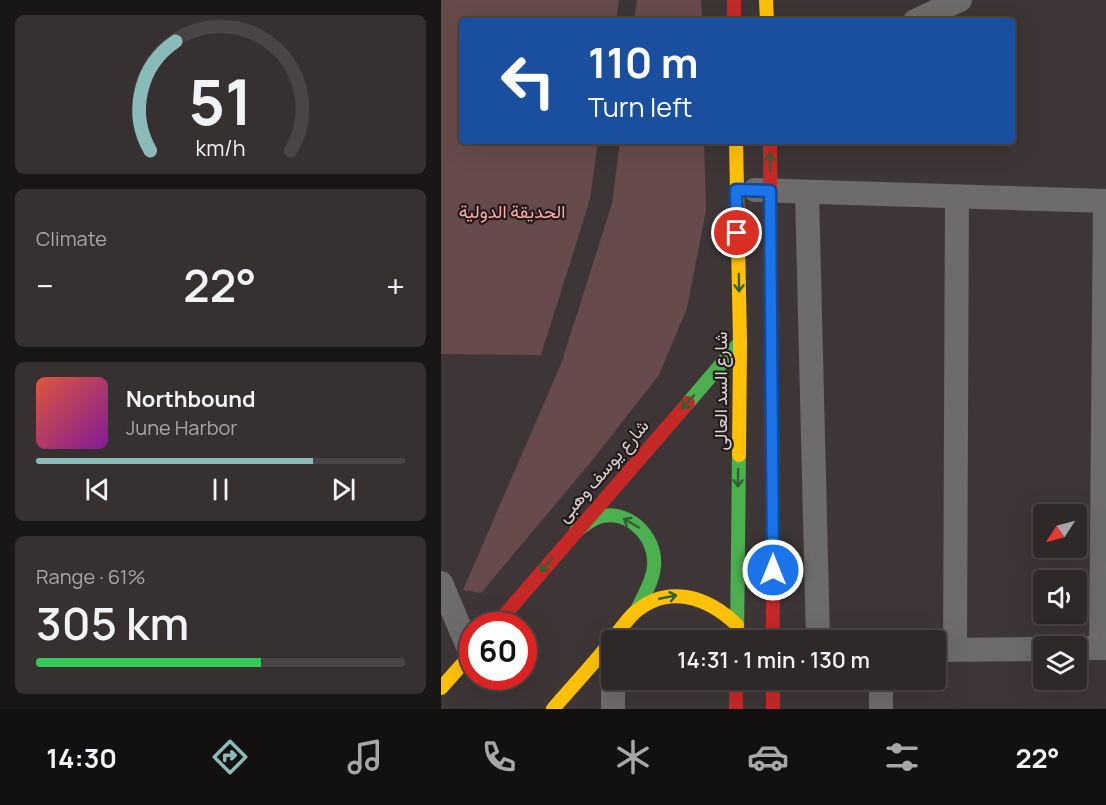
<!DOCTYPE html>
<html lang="en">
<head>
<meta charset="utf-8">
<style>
	:root { --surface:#2e2828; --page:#363030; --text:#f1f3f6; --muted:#a7a6a8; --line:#494445; --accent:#8bbbb9 }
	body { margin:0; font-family:Manrope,Vazirmatn,sans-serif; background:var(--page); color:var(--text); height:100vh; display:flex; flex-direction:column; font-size:22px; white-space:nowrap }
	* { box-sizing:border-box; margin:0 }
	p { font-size:20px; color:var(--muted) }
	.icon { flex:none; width:33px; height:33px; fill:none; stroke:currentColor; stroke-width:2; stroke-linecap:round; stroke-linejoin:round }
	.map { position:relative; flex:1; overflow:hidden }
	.details { display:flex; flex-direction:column; gap:15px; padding:15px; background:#191616; width:441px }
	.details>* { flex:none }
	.guide { position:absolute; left:18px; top:18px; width:556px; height:126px; border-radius:6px; box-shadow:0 6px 24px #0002,0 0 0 2px var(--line); background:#1a4fa0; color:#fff; overflow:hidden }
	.needle { width:39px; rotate:234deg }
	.fabs { position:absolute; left:592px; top:504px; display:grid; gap:12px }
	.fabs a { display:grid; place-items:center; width:54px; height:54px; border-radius:6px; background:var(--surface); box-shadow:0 6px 24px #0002,0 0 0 2px var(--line); font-size:30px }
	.speed { position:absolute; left:18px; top:612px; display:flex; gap:12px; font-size:30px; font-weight:700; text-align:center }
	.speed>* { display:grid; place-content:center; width:78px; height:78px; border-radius:50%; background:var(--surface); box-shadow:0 6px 24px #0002,0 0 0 2px var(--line); line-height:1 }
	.speed .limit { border:9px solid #d22; background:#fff; color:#111 }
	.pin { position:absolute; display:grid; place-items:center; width:51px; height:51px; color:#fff; margin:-26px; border:3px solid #fff; border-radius:50%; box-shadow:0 2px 6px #0007 }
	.me { position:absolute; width:66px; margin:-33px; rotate:0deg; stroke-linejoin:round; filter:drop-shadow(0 0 4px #0008) }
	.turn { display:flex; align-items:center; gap:21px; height:126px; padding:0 30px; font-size:27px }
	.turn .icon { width:78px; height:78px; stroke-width:2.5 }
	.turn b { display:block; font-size:42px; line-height:51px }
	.big { font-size:45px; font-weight:600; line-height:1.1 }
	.details .widget { flex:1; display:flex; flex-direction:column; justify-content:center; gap:9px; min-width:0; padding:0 21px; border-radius:9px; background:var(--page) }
	.details .dial { align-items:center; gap:0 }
	.dial svg { height:156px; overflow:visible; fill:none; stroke:var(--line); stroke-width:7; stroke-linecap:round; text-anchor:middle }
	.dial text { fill:var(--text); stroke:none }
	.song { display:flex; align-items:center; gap:18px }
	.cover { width:72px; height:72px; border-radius:9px; background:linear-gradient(135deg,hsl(10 70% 55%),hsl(290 70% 35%)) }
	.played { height:6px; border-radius:3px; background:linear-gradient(90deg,var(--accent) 75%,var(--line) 75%) }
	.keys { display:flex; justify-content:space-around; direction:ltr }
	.heat { display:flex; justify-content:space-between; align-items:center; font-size:33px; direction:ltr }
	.charge { height:9px; border-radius:4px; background:linear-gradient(90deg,#34c759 61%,var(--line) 0) }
	.trip { position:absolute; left:160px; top:630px; width:345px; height:60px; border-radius:6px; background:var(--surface); box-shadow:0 6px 24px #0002,0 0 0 2px var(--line); font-weight:600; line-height:60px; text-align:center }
	.tabs { display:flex; height:96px; justify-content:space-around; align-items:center; background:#121010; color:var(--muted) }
	.tabs .icon { width:42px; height:42px }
	.tabs .active { color:var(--accent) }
	.tabs b { font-size:27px; color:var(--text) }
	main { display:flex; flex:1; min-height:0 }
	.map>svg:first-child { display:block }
	.green { fill:#674b4a }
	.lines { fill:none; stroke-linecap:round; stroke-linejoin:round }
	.street { stroke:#6e6b6b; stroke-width:24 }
	.fast { stroke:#4caf50; stroke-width:14 }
	.slow { stroke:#ffc107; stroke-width:14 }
	.jam { stroke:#c62828; stroke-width:14 }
	.oneway { stroke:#365e33 }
	.route-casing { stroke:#114b97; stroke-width:15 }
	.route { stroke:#1a73e8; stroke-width:10 }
	.labels { text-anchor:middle; stroke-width:4.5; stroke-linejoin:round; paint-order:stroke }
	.park-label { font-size:18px; fill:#feaba9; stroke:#241c1c }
	.street-label { font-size:18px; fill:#ddd2d2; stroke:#241c1c }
</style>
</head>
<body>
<main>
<section class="details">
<div class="widget dial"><svg viewBox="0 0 100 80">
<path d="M14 69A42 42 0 1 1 86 69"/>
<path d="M14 69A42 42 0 0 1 27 13" stroke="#8bbbb9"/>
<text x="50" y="56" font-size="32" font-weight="700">51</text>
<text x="50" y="72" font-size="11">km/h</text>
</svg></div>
<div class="widget"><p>Climate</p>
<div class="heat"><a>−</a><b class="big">22°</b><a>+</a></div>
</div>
<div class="widget">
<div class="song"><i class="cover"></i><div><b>Northbound</b><p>June Harbor</p></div></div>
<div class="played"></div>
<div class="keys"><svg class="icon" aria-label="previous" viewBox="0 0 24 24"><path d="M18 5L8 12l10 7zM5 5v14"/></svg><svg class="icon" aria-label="pause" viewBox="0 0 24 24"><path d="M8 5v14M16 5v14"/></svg><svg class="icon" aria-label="next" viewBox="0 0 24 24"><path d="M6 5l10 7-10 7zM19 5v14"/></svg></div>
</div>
<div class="widget"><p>Range · 61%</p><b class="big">305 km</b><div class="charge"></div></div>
</section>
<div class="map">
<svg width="665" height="709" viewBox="0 0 665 709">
	<rect width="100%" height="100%" fill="#3e3636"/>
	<g class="green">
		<path d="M0 0H178L175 21H21V141H157L149 199 100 355 0 354Z"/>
		<path d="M196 0H260L261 21H193Z"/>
		<path d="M179 141H263L265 210 246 308 218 375 149 463 40 593 22 590 120 364 171 204Z"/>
	</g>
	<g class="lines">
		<g class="street">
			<path d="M474 21 519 0"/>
			<path d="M314 190 665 201"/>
			<path d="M366 193 377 640"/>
			<path d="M0 583 30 654"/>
			<path d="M636 648H665"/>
			<path d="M660 648 664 201"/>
			<path d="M514 649 516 197"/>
			<path d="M495 650 603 649"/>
			<path d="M172 680V709"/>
			<path d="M440 709V680"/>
		</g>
		<g class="fast">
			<path d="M247 403 299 342"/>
			<path d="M135 531C141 527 148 521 155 518 185 506 216 536 213 566 212 582 202 596 196 610"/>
			<path d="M296 640 298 455"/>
		</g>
		<g class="slow">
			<path d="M325 0 326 21"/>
			<path d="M295 141 299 342 298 455"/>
			<path d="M0 688 32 652"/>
			<path d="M112 709C129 689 147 670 164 649 174 637 182 624 193 613 227 583 267 597 296 625"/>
		</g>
		<g class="jam">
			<path d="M293 0V21"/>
			<path d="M329 141 332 640"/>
			<path d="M54 626 247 403"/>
			<path d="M295 680V709"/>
			<path d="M332 680V709"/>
		</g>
	</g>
	<defs><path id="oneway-shaft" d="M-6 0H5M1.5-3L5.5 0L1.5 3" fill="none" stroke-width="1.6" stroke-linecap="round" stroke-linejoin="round" transform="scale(1.5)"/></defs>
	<g class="oneway">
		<use href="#oneway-shaft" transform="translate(329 162) rotate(-91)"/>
		<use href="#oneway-shaft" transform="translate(298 283) rotate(89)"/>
		<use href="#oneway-shaft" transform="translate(247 402) rotate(131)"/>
		<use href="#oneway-shaft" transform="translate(297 478) rotate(91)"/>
		<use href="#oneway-shaft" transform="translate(190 523) rotate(-150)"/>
		<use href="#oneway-shaft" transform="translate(105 565) rotate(130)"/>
		<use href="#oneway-shaft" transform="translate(227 597) rotate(-11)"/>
	</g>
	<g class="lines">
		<defs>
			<path id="route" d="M296 233 295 190 329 191 332 570"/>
		</defs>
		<use href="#route" class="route-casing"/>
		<use href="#route" class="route"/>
	</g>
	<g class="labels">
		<g class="park-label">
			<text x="71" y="218">الحديقة الدولية</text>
		</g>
		<g class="street-label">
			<text transform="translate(280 391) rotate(-90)" y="6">شارع السد العالى</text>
			<text transform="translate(162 471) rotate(-49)" y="6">شارع يوسف وهبى</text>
		</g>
	</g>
</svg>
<div class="fabs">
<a><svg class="needle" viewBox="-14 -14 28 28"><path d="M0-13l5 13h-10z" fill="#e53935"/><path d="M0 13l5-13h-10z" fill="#a7a6a8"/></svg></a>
<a><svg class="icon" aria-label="sound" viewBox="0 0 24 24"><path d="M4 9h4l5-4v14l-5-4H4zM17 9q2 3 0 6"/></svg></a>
<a><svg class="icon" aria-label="layers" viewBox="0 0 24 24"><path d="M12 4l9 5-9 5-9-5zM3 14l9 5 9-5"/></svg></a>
</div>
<div class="speed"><div class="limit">60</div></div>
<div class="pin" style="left:296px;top:233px;background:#d93025"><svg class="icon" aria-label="arrive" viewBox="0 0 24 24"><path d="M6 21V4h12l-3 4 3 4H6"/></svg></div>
<svg class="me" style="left:332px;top:570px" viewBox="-20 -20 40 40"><circle r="17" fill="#1a73e8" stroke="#fff" stroke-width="3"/><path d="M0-11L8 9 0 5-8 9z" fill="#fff"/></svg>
<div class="trip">14:31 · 1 min · 130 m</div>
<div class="guide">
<div class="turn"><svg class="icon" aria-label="left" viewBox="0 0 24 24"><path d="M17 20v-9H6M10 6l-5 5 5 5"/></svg><div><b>110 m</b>Turn left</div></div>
</div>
</div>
</main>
<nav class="tabs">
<b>14:30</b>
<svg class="icon active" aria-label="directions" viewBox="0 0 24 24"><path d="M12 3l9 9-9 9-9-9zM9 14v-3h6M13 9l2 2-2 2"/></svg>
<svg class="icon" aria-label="music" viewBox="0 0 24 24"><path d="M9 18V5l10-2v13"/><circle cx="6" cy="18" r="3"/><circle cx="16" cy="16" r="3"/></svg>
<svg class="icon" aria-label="phone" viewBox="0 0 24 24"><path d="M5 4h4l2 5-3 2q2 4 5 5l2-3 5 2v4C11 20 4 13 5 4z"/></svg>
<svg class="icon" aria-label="climate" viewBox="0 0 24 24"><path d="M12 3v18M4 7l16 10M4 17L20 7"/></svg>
<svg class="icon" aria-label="car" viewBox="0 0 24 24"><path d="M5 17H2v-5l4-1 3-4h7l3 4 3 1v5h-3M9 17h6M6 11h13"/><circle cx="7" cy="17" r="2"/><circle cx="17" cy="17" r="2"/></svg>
<svg class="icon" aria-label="filters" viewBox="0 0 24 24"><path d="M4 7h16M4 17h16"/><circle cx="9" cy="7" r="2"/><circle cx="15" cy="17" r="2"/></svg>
<b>22°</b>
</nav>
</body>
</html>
